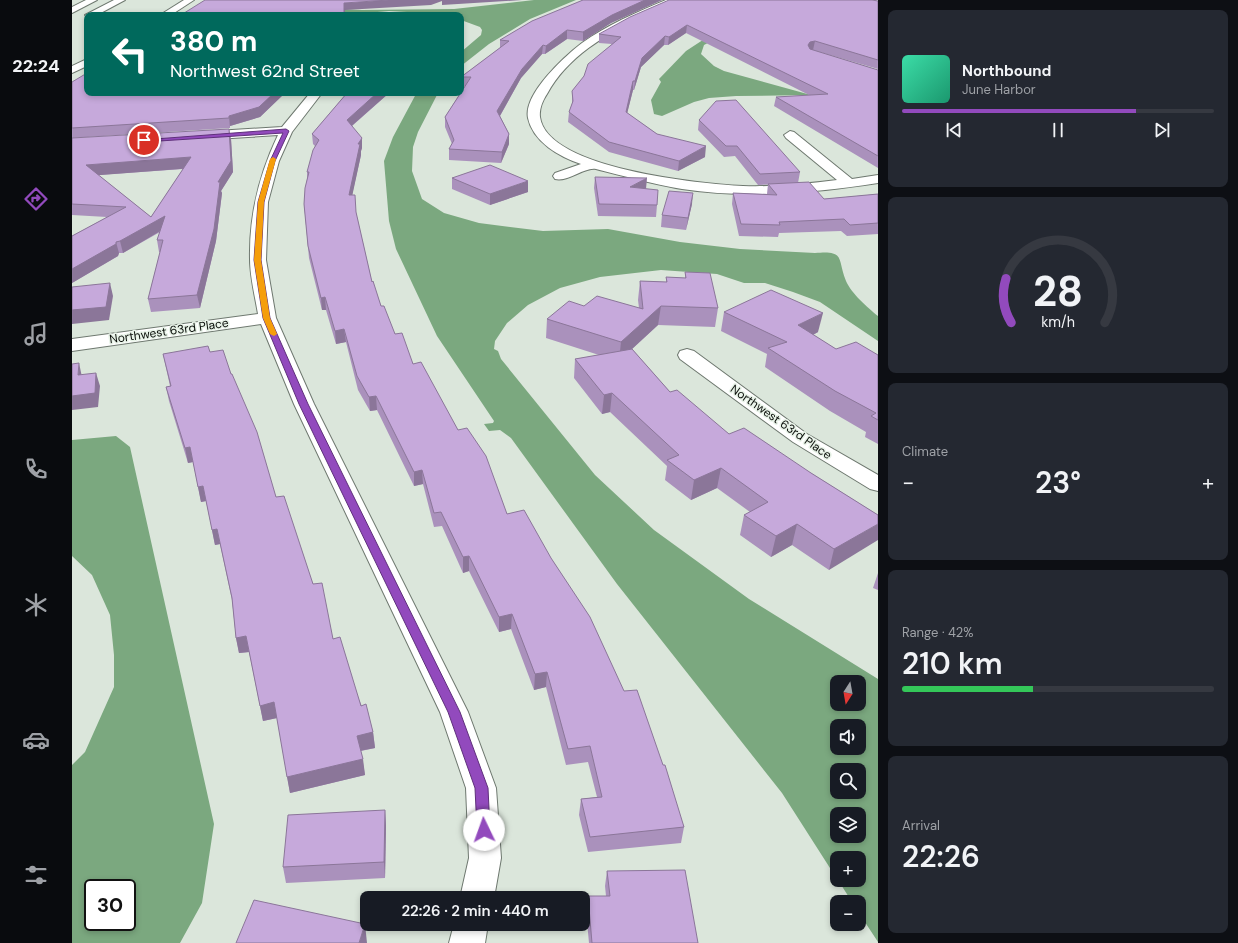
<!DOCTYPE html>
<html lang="en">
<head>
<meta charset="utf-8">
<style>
	:root { --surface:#171b24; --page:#242831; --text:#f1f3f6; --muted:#9ea1a6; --line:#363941; --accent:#924abd }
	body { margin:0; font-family:"DM Sans",sans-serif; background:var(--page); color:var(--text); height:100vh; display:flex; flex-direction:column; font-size:15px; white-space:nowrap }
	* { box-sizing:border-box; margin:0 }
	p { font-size:13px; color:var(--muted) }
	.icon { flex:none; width:22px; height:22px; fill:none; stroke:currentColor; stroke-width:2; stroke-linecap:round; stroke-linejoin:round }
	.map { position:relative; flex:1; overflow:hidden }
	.details { display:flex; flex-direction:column; gap:10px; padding:10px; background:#0d0f14; width:360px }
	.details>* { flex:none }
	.banner { position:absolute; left:12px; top:12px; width:380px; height:84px; border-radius:8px; box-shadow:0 2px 6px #0003; background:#00695c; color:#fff; overflow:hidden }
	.needle { width:26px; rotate:191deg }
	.controls { position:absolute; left:758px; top:675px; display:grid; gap:8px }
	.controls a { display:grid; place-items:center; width:36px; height:36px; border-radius:8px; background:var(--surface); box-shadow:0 2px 6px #0003; font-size:20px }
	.speed { position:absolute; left:12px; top:879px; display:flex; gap:8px; font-size:20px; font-weight:700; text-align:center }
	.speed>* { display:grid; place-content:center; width:52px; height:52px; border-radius:50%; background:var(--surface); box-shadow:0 2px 6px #0003; line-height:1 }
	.speed .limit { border:2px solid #111; border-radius:6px; background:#fff; color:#111 }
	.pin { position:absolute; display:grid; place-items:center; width:34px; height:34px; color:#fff; margin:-17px; border:2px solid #fff; border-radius:50%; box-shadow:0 1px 4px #0007 }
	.me { position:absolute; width:44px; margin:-22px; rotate:357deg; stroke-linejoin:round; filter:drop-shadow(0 0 3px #0008) }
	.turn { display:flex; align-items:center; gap:14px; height:84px; padding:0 20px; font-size:18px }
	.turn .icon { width:52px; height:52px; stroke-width:2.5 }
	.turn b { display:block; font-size:28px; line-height:34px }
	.big { font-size:30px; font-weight:600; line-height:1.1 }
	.details .card { flex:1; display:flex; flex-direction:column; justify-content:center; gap:6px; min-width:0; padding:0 14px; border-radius:8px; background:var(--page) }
	.details .dial { align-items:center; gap:0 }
	.dial svg { height:104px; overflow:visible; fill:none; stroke:var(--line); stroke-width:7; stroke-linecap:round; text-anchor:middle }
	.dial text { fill:var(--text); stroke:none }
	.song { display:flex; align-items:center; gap:12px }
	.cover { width:48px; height:48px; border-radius:6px; background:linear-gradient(135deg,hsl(160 70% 55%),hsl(160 70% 35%)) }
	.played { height:4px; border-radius:2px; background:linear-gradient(90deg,var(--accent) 75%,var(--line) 75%) }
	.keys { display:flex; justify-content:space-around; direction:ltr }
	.heat { display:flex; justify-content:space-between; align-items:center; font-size:22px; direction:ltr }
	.charge { height:6px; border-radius:3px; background:linear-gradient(90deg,#34c759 42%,var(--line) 0) }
	.trip { position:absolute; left:288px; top:891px; width:230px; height:40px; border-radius:8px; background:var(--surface); box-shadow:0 2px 6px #0003; font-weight:600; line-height:40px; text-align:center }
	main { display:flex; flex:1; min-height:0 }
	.tabs { display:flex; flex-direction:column; width:72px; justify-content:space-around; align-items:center; background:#090b0e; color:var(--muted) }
	.tabs .icon { width:28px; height:28px }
	.tabs .active { color:var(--accent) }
	.tabs b { font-size:18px; color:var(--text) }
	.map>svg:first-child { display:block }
	.water { fill:#7ba87f; fill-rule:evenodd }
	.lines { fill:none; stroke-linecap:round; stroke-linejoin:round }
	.minor-casing { stroke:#6e786f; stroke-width:2 }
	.major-casing { stroke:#6e786f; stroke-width:2 }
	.minor { fill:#fff; fill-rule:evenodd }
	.major { fill:#fff; fill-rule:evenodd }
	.wall { fill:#aa91bc; fill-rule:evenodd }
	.shaded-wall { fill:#8b7699 }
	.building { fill:#c6a9db; stroke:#8b7699; fill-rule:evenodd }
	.route { fill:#924abd; stroke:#5f307b }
	.slow { fill:#f59e0b }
	.labels { text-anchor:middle; stroke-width:3; stroke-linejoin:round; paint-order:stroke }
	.street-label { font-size:12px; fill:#090d09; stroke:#e8f3e8 }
</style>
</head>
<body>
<main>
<nav class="tabs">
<b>22:24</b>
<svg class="icon active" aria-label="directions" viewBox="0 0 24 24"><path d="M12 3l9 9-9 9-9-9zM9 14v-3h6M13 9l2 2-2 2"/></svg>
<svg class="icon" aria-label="music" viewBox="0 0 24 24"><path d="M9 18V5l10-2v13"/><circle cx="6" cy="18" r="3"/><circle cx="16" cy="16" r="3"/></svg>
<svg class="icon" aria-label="phone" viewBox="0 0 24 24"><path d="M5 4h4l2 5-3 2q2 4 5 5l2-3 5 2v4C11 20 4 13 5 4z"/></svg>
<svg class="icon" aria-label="climate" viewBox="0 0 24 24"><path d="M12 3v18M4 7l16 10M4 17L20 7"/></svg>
<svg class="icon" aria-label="car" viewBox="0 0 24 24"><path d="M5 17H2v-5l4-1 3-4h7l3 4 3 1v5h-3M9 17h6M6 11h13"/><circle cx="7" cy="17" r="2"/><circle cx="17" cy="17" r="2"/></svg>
<svg class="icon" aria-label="filters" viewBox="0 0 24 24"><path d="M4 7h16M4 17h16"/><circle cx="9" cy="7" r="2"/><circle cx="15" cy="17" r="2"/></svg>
</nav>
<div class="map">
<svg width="806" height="943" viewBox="0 0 806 943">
	<rect width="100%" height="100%" fill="#dbe6db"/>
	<g class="water">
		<path d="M462 0H504L458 19 417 44 389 66V52L409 35 410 30 408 27 389 20V15L317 11 271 15H184L264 9 290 10 382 9Z"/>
		<path d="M640 34 651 35 632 45 629 54 642 66 652 71 739 95 664 96 637 98 622 102 590 116 582 114 579 100 589 82 587 79 614 51Z"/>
		<path d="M366 93 346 132 341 147 340 171 350 199 372 213 407 223 471 231 536 229 608 242 668 249 743 253C774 250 765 259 774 281 779 293 796 308 806 316V341L748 302 721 292 693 283H672L645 274 589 270 528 277 488 288 456 305 435 323 423 341 422 349 426 351 429 359 523 475 582 530 677 599 806 679V942L787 913V902H780L766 880H787V858H765V879L710 793 545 584 439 438 428 430 417 431 412 424 421 423 422 421 365 336 324 249 317 221 312 161 321 137 344 94ZM765 682H787V704H765ZM765 726H787V748H765ZM765 770H787V792H765ZM765 814H787V836H765Z"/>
		<path d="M44 436 58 447 142 824 130 903 108 943H0V765L13 752 42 687V655L38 615 20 575 0 556V440ZM21 888H55V922H21Z"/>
	</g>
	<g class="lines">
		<defs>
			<g id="minor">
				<path d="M112 0H122L99 15H88Z"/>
				<path d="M594 0H605C598 8 580 12 570 17 534 34 495 57 475 94 471 100 467 109 468 117 475 169 630 184 671 186 703 187 734 184 765 180L714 138 712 135 718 131 722 132 780 179 806 175V183C741 193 675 199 610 189 580 184 552 176 524 169 512 167 497 182 483 179L481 176 483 173 509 164C488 157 461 142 456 118 451 94 493 56 510 43 535 25 565 12 594 0Z"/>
				<path d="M15 59V66L0 73V66Z"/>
				<path d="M238 93H250L220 132 207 161 196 202 194 260 204 318 242 404 396 712 424 788 429 858 422 898H388L397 858 394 788 368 712 222 404 189 324 0 351V339L186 314C183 296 178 277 178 259 177 215 187 175 206 135L128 140 122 136 128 132 210 127Z"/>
				<path d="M615 349 622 351 735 434 806 475V491L798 489 721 442 608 359 606 355 608 351Z"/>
				<path d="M382 924H416L413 943H377Z"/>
			</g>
			<g id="major">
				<path d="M14 0H25L0 13V7Z"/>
				<path d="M42 0H53L25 15H15V17L13 15Z"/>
			</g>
		</defs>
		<use href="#minor" class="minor-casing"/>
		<use href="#major" class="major-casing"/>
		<use href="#minor" class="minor"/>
		<use href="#major" class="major"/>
	</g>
	<g class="wall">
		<path d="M511 0H590L572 8 539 23 511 41 495 39 473 54H470L449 78 428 116 437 134V144L429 163 377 160V149L380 144 373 127V117L393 86H389V77L428 48V40Z"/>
		<path d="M806 1V69L741 50 806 70V168L702 106 704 97 737 95 614 33 596 45H592L569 67 562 90H561L555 113 585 134 633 157 606 171 537 152 496 122 497 112 500 104V91L540 44 527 43V34Z"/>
		<path d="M0 82 15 93H213L188 117 158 126V128L0 138Z"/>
		<path d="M275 93H317L280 126 290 148 289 151V155L280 195 300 282 309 306 323 334 341 364 386 430 435 514 612 827 609 843 516 852 507 815 509 799 525 797 516 762 494 765 474 687 462 690 439 629 427 632 397 571 391 573 370 526 362 527 351 484 342 486 305 410 298 411 286 390 274 342 264 344 254 310H250L237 258 232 204 235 179V172L243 146 241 144 240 134Z"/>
		<path d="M627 120 728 172 726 183 686 185 663 156 652 157 626 130Z"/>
		<path d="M0 138 159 139 161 172 149 191 150 193 144 241 128 308 79 312 76 299 88 252H87L85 240 88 232 51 253H47L46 256 0 283V236L35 217 0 215ZM111 169 79 217 26 175Z"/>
		<path d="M523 177 574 189 585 205 584 217 526 216 522 188Z"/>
		<path d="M380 178 456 192 418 205 380 189Z"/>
		<path d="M696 184 752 199 806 194V234L775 236 769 231 707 233 706 237 667 236 660 204 661 193 695 194Z"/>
		<path d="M620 204 614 230 589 227 590 215Z"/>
		<path d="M613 272 646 308 643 327 586 325 560 349 598 392 657 434 739 473 806 515 757 570 720 545 699 557 668 535 672 515 678 512 645 488 619 500 593 480 595 466 538 412 530 414 502 378 503 359 527 355 474 338 475 319 512 306 567 308 566 300 568 281 594 282V277L613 278Z"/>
		<path d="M652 312 746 332 741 335 764 349 806 355V444L793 437 794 432 758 411 693 367 695 354 649 331Z"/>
		<path d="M138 352 159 374 204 497 241 584 261 639 301 732 303 748 289 751 293 775 218 793 205 718 191 721 177 652 167 653 164 638 160 600 148 544 143 545 134 501 129 502 121 462 116 463 97 401 94 387 98 386 91 354Z"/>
		<path d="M806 573V590L801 588Z"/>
		<path d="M313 810 314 826 313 878 214 883 211 867Z"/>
		<path d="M535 871 626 943H517L514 911 516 896H534L533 886Z"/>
	</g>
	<g class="shaded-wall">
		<path d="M317 0H450L370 5V1L359 5 273 10V15H272V3Z"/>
		<path d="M573 0H590L572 8 539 23 511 41V32L540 15Z"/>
		<path d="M615 25 614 33 596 45 597 37Z"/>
		<path d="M495 30V39L473 54 474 46Z"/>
		<path d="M593 36 592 45 569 67 562 90 563 81 570 58Z"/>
		<path d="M743 41 741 50 737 51 736 45 738 42Z"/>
		<path d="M471 45 470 54 449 78 425 121V111L450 69Z"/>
		<path d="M561 81V90L553 122 554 112Z"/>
		<path d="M202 93H213L188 117 158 126V128L157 116Z"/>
		<path d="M305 93H317L275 130V120Z"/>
		<path d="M157 129 159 139 161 172 149 191 150 193 144 241 128 308 125 295 146 182Z"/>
		<path d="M437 134V144L429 163 430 152Z"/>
		<path d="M290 138V148L289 151V155L278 206 277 195 286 144Z"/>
		<path d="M634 146 633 157 606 171 607 161Z"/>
		<path d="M119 157 121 168 16 176 14 165Z"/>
		<path d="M575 178 574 189 558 187Z"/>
		<path d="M456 181V192L418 205V194Z"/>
		<path d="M621 193 620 204 614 230 616 218Z"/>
		<path d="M93 216 95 227 51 253 48 241Z"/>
		<path d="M44 242 47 253 46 256 0 283V269Z"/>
		<path d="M38 283 41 296 37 320 0 324V310Z"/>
		<path d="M253 297 254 310H250L249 298Z"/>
		<path d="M589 306 586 325 547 361 549 342Z"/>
		<path d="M751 313 746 332 722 345 726 325Z"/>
		<path d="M272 329 274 342 264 344 263 331Z"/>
		<path d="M7 363 10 377 6 375Z"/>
		<path d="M24 373 28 386 26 407 0 410V396Z"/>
		<path d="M540 393 538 412 530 414 532 395Z"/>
		<path d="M304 396 305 410 298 411 297 397Z"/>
		<path d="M118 447 121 462 116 463 113 448Z"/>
		<path d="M649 468 645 488 619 500 622 480Z"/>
		<path d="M350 470 351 484 342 486V472Z"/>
		<path d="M131 486 134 501 129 502 126 487Z"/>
		<path d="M725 524 720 545 699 557 704 536Z"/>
		<path d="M806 524V540L757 570 762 549Z"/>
		<path d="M145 529 148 544 143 545 140 530Z"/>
		<path d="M397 556V571L391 573V557Z"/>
		<path d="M440 614 439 629 427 632V617Z"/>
		<path d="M174 636 177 652 167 653 164 638Z"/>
		<path d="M475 672 474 687 462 690 463 674Z"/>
		<path d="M202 702 205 718 191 721 188 706Z"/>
		<path d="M301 732 303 748 287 751 285 736Z"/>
		<path d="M291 759 293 775 218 793 215 777Z"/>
		<path d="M313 810 314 826 313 878 312 862Z"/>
		<path d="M293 924 295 943H287Z"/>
	</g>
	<g class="building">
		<path d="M133 0H317L272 3V15H109Z"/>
		<path d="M511 0H573L540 15 511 32 495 30 474 46 471 45 450 69 425 111 437 134 430 152 377 149 382 140 373 117 399 77H389L437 41 428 40 460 21Z"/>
		<path d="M597 0H800L806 1V60L743 41 738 42 736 45 738 49 806 70V156L704 97 756 94 615 25 597 37 593 36 570 58 563 81H561L554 112 585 134 634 146 607 161 537 142 497 112 501 101 500 91 512 76 516 64 549 37 527 34 558 17Z"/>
		<path d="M15 73V93H202L187 107 157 116V118L0 128V82Z"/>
		<path d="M275 93H305L275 120 290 138 286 144H288L277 195H283L284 212 300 282 301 281 309 306H312L323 334 330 333 341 364 349 362 386 430 395 428 414 456 435 514 452 510 479 558 518 617 552 691 565 690 591 765H593L612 827 518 837 509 799 530 797 518 746 496 749 475 672 463 674 440 614 427 617 397 556 391 557 369 512 362 513 350 470 342 472 304 396 297 397 285 376 272 329 263 331 253 297 249 298 236 246 232 204 233 188 237 172H235L241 150 247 140 240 134Z"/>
		<path d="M664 100 728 172 688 174 665 146H654L627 120 644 101Z"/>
		<path d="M157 129 159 161 146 182H148L142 229 125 295 76 299 91 240H85L93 216 48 241 44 242V244L0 269V236L54 207 0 204V138ZM119 157 79 217 14 165Z"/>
		<path d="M418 165 456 181 418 194 380 178Z"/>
		<path d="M523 177 575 178 558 187 586 190 585 205 527 204Z"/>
		<path d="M737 182 752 199 806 194V223L778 225 772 219 707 222 708 225 669 224 661 193 705 195 696 184Z"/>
		<path d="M597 191 621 193 616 218 590 215Z"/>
		<path d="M613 272 638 273 646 308 589 306 549 342 475 319 497 301 512 306 525 296 571 309 568 281 595 282 594 277 614 278Z"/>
		<path d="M38 283 34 307 0 310V287Z"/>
		<path d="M699 290 751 313 726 325 764 349 784 342 806 355V420L799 416 804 413 763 391 696 348 715 342 652 312Z"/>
		<path d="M136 346 138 352 151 350 159 374H160L185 432 204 497 212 496 241 584 250 583 261 639 268 637 289 706 294 704 301 732 285 736 291 759 215 777 202 702 188 706 174 636 164 638 160 598 145 529 140 530 131 486 126 487 118 447 113 448 94 387 99 386 91 354Z"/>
		<path d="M560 349 598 392 605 390 657 434 672 428 739 473 806 515V524L762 549 725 524 704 536 672 515 696 502 649 468 622 480 595 460 607 455 540 393 532 395 503 359Z"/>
		<path d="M7 363 6 375 24 373 23 393 0 396V364Z"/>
		<path d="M313 810 312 862 211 867 216 815Z"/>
		<path d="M613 870 626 943H520L516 896H538L535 871Z"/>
		<path d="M182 900 293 924 287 943H164Z"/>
	</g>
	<path class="route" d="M214 129 217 131 203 161 192 202 189 260 198 318 236 404 388 712 416 788 418 830 416 834 412 836 407 834 405 830 403 788 376 712 227 404 191 318 182 260 186 202 198 161 211 133 72 142 70 140Z"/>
	<path class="slow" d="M201 157 204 159 192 202 189 260 198 318 205 334 202 336 198 334 191 318 182 260 186 202 198 159Z"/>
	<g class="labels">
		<g class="street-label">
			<text transform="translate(97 331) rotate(-8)" y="4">Northwest 63rd Place</text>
			<text transform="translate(709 422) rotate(35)" y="4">Northwest 63rd Place</text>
		</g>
	</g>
</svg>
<div class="controls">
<a><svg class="needle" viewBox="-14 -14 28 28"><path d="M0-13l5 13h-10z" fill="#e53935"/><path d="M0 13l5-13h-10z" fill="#9ea1a6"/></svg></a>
<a><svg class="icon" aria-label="sound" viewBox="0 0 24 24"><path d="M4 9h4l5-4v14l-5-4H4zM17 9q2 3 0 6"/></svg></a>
<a><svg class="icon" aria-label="search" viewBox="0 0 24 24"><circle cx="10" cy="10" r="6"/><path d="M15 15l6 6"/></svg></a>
<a><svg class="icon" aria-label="layers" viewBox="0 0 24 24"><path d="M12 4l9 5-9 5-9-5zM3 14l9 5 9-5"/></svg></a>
<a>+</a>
<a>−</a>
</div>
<div class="speed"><div class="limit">30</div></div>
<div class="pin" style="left:72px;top:140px;background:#d93025"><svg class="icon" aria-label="arrive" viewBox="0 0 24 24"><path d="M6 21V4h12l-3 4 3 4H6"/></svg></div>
<svg class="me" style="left:412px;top:830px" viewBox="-20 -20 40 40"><circle r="19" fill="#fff"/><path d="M0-13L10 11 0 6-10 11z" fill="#924abd"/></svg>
<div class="trip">22:26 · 2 min · 440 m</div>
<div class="banner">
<div class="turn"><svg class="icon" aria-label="left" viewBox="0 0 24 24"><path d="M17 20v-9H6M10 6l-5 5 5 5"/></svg><div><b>380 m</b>Northwest 62nd Street</div></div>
</div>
</div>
<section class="details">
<div class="card">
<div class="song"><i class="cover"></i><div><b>Northbound</b><p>June Harbor</p></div></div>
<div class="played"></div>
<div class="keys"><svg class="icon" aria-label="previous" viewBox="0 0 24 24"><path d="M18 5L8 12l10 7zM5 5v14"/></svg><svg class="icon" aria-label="pause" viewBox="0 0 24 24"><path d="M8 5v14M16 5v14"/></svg><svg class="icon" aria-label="next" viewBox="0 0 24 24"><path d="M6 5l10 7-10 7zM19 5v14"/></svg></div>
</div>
<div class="card dial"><svg viewBox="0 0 100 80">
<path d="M14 69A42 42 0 1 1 86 69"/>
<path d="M14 69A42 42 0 0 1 10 35" stroke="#924abd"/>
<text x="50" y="56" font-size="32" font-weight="700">28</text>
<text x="50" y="72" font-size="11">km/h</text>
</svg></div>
<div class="card"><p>Climate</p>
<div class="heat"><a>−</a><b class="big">23°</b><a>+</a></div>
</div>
<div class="card"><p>Range · 42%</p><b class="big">210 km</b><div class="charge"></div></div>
<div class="card"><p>Arrival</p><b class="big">22:26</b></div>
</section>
</main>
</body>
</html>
